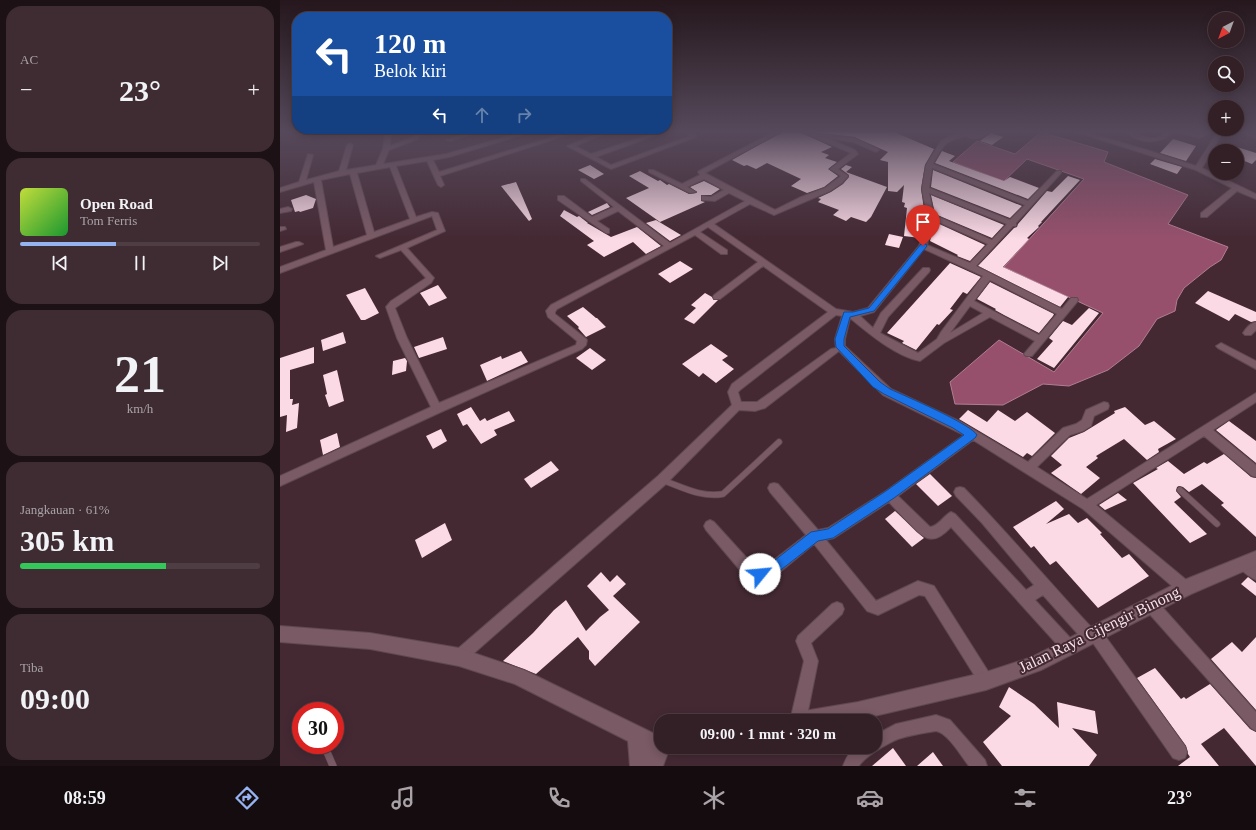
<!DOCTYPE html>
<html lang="id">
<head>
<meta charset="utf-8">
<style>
	:root { --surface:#331f26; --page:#3e2c32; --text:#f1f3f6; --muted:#a9a2a7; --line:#4e3d43; --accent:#95b2f1 }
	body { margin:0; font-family:"Times New Roman",serif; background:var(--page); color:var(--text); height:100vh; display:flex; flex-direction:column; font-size:15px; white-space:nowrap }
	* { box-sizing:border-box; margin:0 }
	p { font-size:13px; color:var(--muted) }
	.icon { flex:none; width:22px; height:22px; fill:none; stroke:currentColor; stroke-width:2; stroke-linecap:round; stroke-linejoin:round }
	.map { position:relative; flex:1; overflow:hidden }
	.drawer { display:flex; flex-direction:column; gap:6px; padding:6px; background:#1c1115; width:280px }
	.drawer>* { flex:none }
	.top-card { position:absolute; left:12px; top:12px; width:380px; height:122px; border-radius:16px; box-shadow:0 2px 10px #0003,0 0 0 1px var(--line); background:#1a4fa0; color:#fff; overflow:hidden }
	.needle { width:26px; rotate:221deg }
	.controls { position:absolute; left:928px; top:12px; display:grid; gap:8px }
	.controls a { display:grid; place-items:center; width:36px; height:36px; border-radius:50%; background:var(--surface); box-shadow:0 2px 10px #0003,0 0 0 1px var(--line); font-size:20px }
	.speed { position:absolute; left:12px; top:702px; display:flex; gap:8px; font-size:20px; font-weight:700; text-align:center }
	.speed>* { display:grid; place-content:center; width:52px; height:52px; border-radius:50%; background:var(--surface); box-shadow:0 2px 10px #0003,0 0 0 1px var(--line); line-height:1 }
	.speed .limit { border:6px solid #d22; background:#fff; color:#111 }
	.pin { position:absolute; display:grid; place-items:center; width:34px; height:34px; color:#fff; margin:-41px -17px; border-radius:50% 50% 50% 0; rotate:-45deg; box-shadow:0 0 4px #0007 }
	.pin .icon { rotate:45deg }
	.me { position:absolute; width:44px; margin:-22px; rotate:62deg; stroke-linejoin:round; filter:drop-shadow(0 0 3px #0008) }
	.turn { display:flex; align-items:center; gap:14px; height:84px; padding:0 16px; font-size:18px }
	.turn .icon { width:52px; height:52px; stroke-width:2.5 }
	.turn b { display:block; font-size:28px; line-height:34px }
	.lanes { display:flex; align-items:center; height:38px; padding:0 16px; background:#0003; justify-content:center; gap:20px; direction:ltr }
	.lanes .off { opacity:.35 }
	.big { font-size:30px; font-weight:700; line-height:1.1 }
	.drawer .widget { flex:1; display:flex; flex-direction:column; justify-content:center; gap:6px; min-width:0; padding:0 14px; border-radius:16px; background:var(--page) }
	.drawer .dial { align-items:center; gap:0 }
	.dial b { font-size:52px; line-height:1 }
	.song { display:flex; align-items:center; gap:12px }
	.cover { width:48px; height:48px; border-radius:6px; background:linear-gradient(135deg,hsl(70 70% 55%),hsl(130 70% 35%)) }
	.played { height:4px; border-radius:2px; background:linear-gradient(90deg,var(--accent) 40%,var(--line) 40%) }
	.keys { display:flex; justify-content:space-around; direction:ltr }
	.heat { display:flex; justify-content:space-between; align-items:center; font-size:22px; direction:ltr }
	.charge { height:6px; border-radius:3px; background:linear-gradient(90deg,#34c759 61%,var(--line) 0) }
	.trip { position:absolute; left:374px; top:714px; width:228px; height:40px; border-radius:16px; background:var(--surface); box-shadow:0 2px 10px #0003,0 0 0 1px var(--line); font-weight:700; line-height:40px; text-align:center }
	.dock { display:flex; height:64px; justify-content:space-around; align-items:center; background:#140c0f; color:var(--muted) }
	.dock .icon { width:28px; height:28px }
	.dock .active { color:var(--accent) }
	.dock b { font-size:18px; color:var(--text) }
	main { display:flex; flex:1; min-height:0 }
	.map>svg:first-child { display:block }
	.water { fill:#96506c; stroke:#b37c92 }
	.building { fill:#fbdae5 }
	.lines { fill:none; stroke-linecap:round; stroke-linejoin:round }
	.lane-far1-casing { stroke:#5f4851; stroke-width:7 }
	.lane-casing { stroke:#5f4851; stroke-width:8 }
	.street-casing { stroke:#5f4851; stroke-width:2 }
	.secondary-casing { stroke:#5f4851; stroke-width:2 }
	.lane-far1 { stroke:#795a65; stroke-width:5.5 }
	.lane { stroke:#795a65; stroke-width:7 }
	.street { fill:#795a65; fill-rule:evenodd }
	.secondary { fill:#795a65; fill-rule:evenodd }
	.route { fill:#1a73e8; stroke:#114b97 }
	.labels { text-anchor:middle; stroke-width:4; stroke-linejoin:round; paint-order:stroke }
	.near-street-label { font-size:16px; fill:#f6e3e9; stroke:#442933 }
</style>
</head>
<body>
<main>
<section class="drawer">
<div class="widget"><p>AC</p>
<div class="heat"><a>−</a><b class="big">23°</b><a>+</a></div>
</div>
<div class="widget">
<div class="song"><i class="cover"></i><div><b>Open Road</b><p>Tom Ferris</p></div></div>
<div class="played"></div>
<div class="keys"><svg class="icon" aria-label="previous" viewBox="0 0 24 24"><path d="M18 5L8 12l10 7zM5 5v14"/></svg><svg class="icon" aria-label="pause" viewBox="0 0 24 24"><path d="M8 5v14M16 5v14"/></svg><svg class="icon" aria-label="next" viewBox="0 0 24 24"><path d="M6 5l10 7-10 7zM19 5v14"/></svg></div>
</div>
<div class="widget dial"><b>21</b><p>km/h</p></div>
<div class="widget"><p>Jangkauan · 61%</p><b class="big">305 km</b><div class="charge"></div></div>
<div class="widget"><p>Tiba</p><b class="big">09:00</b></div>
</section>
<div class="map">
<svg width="976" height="766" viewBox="0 0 976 766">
	<rect width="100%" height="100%" fill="#442933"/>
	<path class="water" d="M761 132 828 152 824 162 908 195 888 224 948 247 941 260 930 267 904 288 897 300 895 311 877 319 859 346 828 370 789 386 763 384 723 405 675 404 670 382 719 340 774 372 823 313 724 267 804 179 747 159 724 181 673 162 697 141 735 154Z"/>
	<g class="building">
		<path d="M502 132H520L552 147 541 152 549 155 545 158 557 162 548 169 558 176 544 187 527 193 511 186 521 179 487 163 476 169 467 165 464 166 452 160Z"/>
		<path d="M532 132H614L654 149 645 165 641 189 645 216 640 238 624 236 627 208 624 207 625 203 622 202 624 185 617 192 608 191V162L600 160 608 152 574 137Z"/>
		<path d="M711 133 723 137 712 145 700 141Z"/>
		<path d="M893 139 916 146 906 161 880 153Z"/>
		<path d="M957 147 976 153V160L972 164 957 158Z"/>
		<path d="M662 151 675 156 669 161 696 171 724 181 730 177 759 188 748 199 655 163Z"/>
		<path d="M875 159 902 167 897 174 870 164Z"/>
		<path d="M310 165 324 174 314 179 298 170Z"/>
		<path d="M566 165 572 167 566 172 607 187 591 217 586 222 571 217 566 221 553 215 559 210 538 202 541 199 538 198 551 192 563 184 569 177V175L561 169Z"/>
		<path d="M653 170 742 206 730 218 651 187Z"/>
		<path d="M360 171 378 181 380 180 387 185 389 184 409 194 416 193 417 192 410 187 424 181 440 189 431 195H421V201L425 202 380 222 346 198 369 188 349 176Z"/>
		<path d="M788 176 800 180 761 222H762L758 226 759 227 747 238 749 239 723 267 788 297 780 307 698 266 734 228 737 227 738 224 767 191 772 192Z"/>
		<path d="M236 182 252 219 249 221 221 186Z"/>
		<path d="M26 195 36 199 33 208 20 212 19 211 15 212 11 200Z"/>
		<path d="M651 195 724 225 712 238 655 214Z"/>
		<path d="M327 203 330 207 312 215 308 212Z"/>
		<path d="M284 210 297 217 299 216 308 223H307L331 237 357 227 381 246 366 254 353 242 324 257 307 245 314 241 280 216Z"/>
		<path d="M376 220 401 235 390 241 366 223Z"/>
		<path d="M655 222 705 245 690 261 677 256 678 255 650 241Z"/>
		<path d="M609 234 623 237 619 248 605 245Z"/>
		<path d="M400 261 413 269 390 283 378 274Z"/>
		<path d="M670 263 701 277 687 294 683 292 670 309 673 310 659 325 657 324 636 350 622 343 624 341 607 333Z"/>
		<path d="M710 282 774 314 773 316 759 333 724 315 715 310 716 309 697 299Z"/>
		<path d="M158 285 167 298 149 306 140 293Z"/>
		<path d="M85 288 99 313 85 320H81L66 295Z"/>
		<path d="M928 291 976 312V321L971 322 955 314 949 321 915 303Z"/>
		<path d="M425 293 432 297 434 300H438L414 324 404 319 416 308 411 305Z"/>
		<path d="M303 307 316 318H317L326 327 306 337 298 328 299 327 287 316Z"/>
		<path d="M809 308 819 313 774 368 757 359 773 341 769 338 783 321 792 325Z"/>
		<path d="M63 332 66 343 43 351 41 340Z"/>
		<path d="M163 337 167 349 139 358 134 347Z"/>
		<path d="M431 344 448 356 442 360 454 369 436 383 423 373 419 377 402 364Z"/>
		<path d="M34 347V363L10 370V399H13L12 405 19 403 17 428 6 432 7 415 0 417V358Z"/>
		<path d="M310 348 326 360 312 370 296 358Z"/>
		<path d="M241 351 248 362 207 381 200 365 221 356 222 359Z"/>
		<path d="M125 358 127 361 126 371 112 375 113 361Z"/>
		<path d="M57 370 64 401 49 407 45 395 47 394 43 375Z"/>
		<path d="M191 407 200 421 205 418 207 421 229 411 235 421 214 430 217 435 201 444 187 424 183 426 177 414Z"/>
		<path d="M845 407 865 425 874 421 896 439 878 449 879 452 867 460 844 439 816 456 818 458 806 467 820 478 801 494 771 473 782 465 771 456 789 438 804 432 835 413 834 411Z"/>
		<path d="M688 410 707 422 718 410 735 421 747 412 775 433 752 456 747 453 743 457 679 419Z"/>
		<path d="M949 421 976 441V463L936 430Z"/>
		<path d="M161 429 167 441 153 449 146 436Z"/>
		<path d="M57 433 60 447 43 455 40 440Z"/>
		<path d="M944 454 971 477 976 478V537L941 505 944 503 922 484 909 492 903 487 899 486 897 487 896 491 901 497 894 502 927 534 910 543 853 483 878 469 876 468 888 461 904 474 924 462 927 464Z"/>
		<path d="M271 461 279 470 251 488 244 479Z"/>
		<path d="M650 474 672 496 658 506 636 484Z"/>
		<path d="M838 493 847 500 825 510 819 505Z"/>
		<path d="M776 501 784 509 766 524 789 514 798 523 807 518 822 533 820 534 842 558 849 554 869 576 818 608 776 561 770 565 754 546 751 548 733 527Z"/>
		<path d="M615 511 644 538 632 547 605 519Z"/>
		<path d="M165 523 172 540 142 558 135 540Z"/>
		<path d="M321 572 330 582 337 575 346 584 333 596 360 622 315 666 309 659V651L298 637 256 674 223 661 253 633 274 610 286 600 306 631 320 617 329 610 307 586Z"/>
		<path d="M968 577 976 583V596L961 584Z"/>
		<path d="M976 637V710L931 659 952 642 962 652Z"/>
		<path d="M875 668 901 699 904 697 906 699 930 684 970 729 976 732V766L944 728 921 744 939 766H898L910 757 908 754 906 746 857 678Z"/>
		<path d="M729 687 754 704 779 728 777 702 815 711 818 734 792 728 817 755 809 766H722L703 742 731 716 719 707Z"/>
		<path d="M613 748 626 766H592Z"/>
		<path d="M653 752 663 766H637Z"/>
	</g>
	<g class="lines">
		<defs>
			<g id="lane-far1">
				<path d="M382 480C402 487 421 498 443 494L499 442"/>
				<path d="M900 490 937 524"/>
			</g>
			<path id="lane" d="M44 745 53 766"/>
			<g id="street">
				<path d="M105 132H111L110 146 133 137 135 132H141L138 139 109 150 103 164 166 154 243 132H252L169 157 153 160 159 172 289 132 294 133 160 176 164 185 161 187 158 185 147 161 116 166 136 217 152 212 158 213 165 231 127 248 154 278 151 283 115 308 127 338 159 403 296 345 297 341 268 317 266 311 271 305 384 246 338 211 317 221 329 229V233H326L278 200V196H284L312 217 334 207 301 181V179H305L390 243 465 201 449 193 435 201 422 200V196L431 197 444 190 424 179 407 187 416 192 410 193 369 172V170H373L402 184 420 175 418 172 419 171 494 132H501L425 173 495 210 521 197 545 188 561 176 550 169 571 153 521 132 574 138 598 149 599 150 596 152 573 142 547 138 575 150 578 154 558 169 568 176 562 183 550 191 494 215 470 204 434 224 556 309 573 312 588 308 639 246 647 216 642 189 646 165 661 141 670 136 688 132H698L692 135C698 135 703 132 709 132 703 138 694 141 686 136 663 141 664 145 653 164L748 201 777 171H781V173L736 223V226H733L696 266 782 309 791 298H797L798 300 797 302 752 356H746L744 354 755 341 710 317 664 343 640 361C617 357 588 333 570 318L565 339V346L611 389 681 422 748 462 783 428 796 424 802 420 806 410 824 402 828 403 829 406 828 409 814 416 811 426 803 431 790 435 757 467 807 499 976 393V402L933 430 976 465V477L972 476 924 436 816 505 910 583 912 588 910 593 905 595 900 593 803 509 693 440 618 496 650 527C659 526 663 516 671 512L675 514 746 590 754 585 702 523 676 496 674 492 676 488 680 487 684 488C728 533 769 582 812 628L815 627 820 629 905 746 907 752 905 758 899 760 893 758 813 643 810 644 805 642 763 595 755 600 794 642 796 647 794 652 789 654 784 652 671 527C654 545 646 541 631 525 623 517 616 510 609 502L554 538 546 540 596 601 638 581 654 586 711 676 713 681 711 686 706 688 701 686 645 596 639 595 598 615 587 611 534 544 494 577 480 580 465 576 426 530 424 526 426 522 430 520 434 522 474 566 480 568 486 566 526 535 490 492 488 488 490 484 494 483 498 484 538 530 548 528 606 491 684 435 603 395 559 351 485 408 475 411 459 410 386 484 184 662 179 664 174 662 172 657 174 652 378 476 452 405 448 392 452 384 548 312 483 266 440 299H434L433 297 434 295 478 262 428 227 420 232 447 250V254H441L415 235 277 309 275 312V314L305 338 307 340 306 345 302 349 161 412 0 486V476L151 407 117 338 106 307 111 301 146 278 121 250 100 258 96 256 157 230 152 216 0 273V267L46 250 34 182 0 192V188L19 182 28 154 33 155 26 180 59 171 67 145 70 143 73 145 66 170 96 165 103 149ZM110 167 130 219 94 232 77 173ZM652 168 745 205 730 220 649 188ZM70 174 87 235 53 247 41 180ZM649 193 727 224 712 240 654 215ZM654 220 708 244 690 263 647 245ZM644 249 703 276 661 332 657 339 638 353 600 333 608 317 649 272 650 270 649 268H643L601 313 593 328 580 316 594 312ZM710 280 777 314 759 335 694 301ZM690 306 703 313 670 333ZM556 315 562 316 555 339 556 348 551 349 477 402H461L458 392 460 390Z"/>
				<path d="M189 132H198L171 141 166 140Z"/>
				<path d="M321 132H329L295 146 311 154 377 132H385L316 157 331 165 410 136 406 132 415 133 416 137 331 169 287 146Z"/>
				<path d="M796 132H805L867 150 916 166 937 132H943L922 168 976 194V199L957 191 927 217H921V213L952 188 916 170Z"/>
				<path d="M846 132C856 131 864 139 875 138 883 137 884 131 893 132 880 145 859 144 846 132Z"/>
				<path d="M898 132C905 131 912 134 918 134 923 134 926 132 931 132L919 138Z"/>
				<path d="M959 132H967L976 135V139Z"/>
				<path d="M8 207 12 209 11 211 0 213V209Z"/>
				<path d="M0 227H5L6 229 0 231Z"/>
				<path d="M16 242H19L23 244 0 252V247Z"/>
				<path d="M976 322V330L971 335H965L963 333C966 328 971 323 976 322Z"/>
				<path d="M941 343 976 361V369L938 348 936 346Z"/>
				<path d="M963 557 976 566V580C969 577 960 570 957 563L958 559Z"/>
				<path d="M871 598 876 600 976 712V731L971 728 866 610 864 605 866 600Z"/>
				<path d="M557 602 562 604 564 609 562 614 531 643 538 661 526 721H510L524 661 516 641 518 636 552 604Z"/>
				<path d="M656 715 670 720 705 760 707 766H689C681 756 668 733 656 731 644 733 630 735 618 739 608 743 584 757 579 766H563C571 746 574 747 595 747V735L616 724Z"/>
			</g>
			<g id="secondary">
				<path d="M976 551V566L911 594 761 670 706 690 573 721H509L512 715 518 712 578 702 706 672 752 657 899 582Z"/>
				<path d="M0 626 90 633 179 648 244 670 381 737V747H390L383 766H350L348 741 235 684 179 666 90 649 0 642Z"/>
			</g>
		</defs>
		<use href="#lane-far1" class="lane-far1-casing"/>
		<use href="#lane" class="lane-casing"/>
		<use href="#street" class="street-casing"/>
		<use href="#secondary" class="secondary-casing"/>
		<use href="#lane-far1" class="lane-far1"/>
		<use href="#lane" class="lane"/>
		<use href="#street" class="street"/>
		<use href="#secondary" class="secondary"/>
	</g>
	<linearGradient id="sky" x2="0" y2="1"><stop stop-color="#25171c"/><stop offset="0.55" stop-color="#56495b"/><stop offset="1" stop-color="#56495b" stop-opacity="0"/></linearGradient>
	<rect width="976" height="239" fill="url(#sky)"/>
	<path class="route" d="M641 244H646L647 246 594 311 570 317 564 339V346L600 382 610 389C625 396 691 424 697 435L695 438 614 498 553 538 538 541 493 576 480 580 476 578 474 574 476 570 486 567 531 532 548 529 606 491 684 435 673 428 604 394 593 387 556 347 555 339 564 312H573L589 308Z"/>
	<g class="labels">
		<g class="near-street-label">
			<text transform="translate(819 629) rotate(-26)" y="6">Jalan Raya Cijengir Binong</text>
		</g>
	</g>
</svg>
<div class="controls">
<a><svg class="needle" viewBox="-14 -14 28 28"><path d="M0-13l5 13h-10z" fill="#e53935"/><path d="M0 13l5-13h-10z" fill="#a9a2a7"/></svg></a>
<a><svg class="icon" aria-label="search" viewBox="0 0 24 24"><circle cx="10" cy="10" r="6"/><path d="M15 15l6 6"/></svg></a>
<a>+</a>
<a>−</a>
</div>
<div class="speed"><div class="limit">30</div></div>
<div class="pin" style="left:643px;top:246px;background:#d93025"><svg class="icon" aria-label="arrive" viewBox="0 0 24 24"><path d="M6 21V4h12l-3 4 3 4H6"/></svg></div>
<svg class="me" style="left:480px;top:574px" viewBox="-20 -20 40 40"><circle r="19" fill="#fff"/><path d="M0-13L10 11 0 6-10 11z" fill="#1a73e8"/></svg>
<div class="trip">09:00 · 1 mnt · 320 m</div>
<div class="top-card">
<div class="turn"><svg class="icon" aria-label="left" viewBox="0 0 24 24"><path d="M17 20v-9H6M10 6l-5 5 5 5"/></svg><div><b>120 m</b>Belok kiri</div></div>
<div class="lanes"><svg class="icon" aria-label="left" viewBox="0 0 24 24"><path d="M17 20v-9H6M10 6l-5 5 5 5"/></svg><svg class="icon off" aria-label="ahead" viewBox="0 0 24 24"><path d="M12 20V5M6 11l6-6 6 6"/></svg><svg class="icon off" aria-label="right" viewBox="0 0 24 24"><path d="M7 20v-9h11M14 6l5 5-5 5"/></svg></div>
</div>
</div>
</main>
<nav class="dock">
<b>08:59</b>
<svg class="icon active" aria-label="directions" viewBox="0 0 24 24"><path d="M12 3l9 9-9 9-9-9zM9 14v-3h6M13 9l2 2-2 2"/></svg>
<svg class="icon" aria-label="music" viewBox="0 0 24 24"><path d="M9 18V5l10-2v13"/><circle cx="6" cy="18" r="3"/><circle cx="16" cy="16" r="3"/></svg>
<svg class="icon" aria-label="phone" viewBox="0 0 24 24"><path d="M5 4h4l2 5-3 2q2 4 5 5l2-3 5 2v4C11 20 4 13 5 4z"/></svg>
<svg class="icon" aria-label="climate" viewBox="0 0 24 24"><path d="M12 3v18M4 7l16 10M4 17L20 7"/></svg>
<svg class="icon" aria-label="car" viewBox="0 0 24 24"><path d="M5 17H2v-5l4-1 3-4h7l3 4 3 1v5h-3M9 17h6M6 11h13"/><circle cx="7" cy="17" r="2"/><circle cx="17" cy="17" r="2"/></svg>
<svg class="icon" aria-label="filters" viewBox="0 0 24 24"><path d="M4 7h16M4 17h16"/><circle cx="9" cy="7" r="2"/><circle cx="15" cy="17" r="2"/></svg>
<b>23°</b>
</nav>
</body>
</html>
